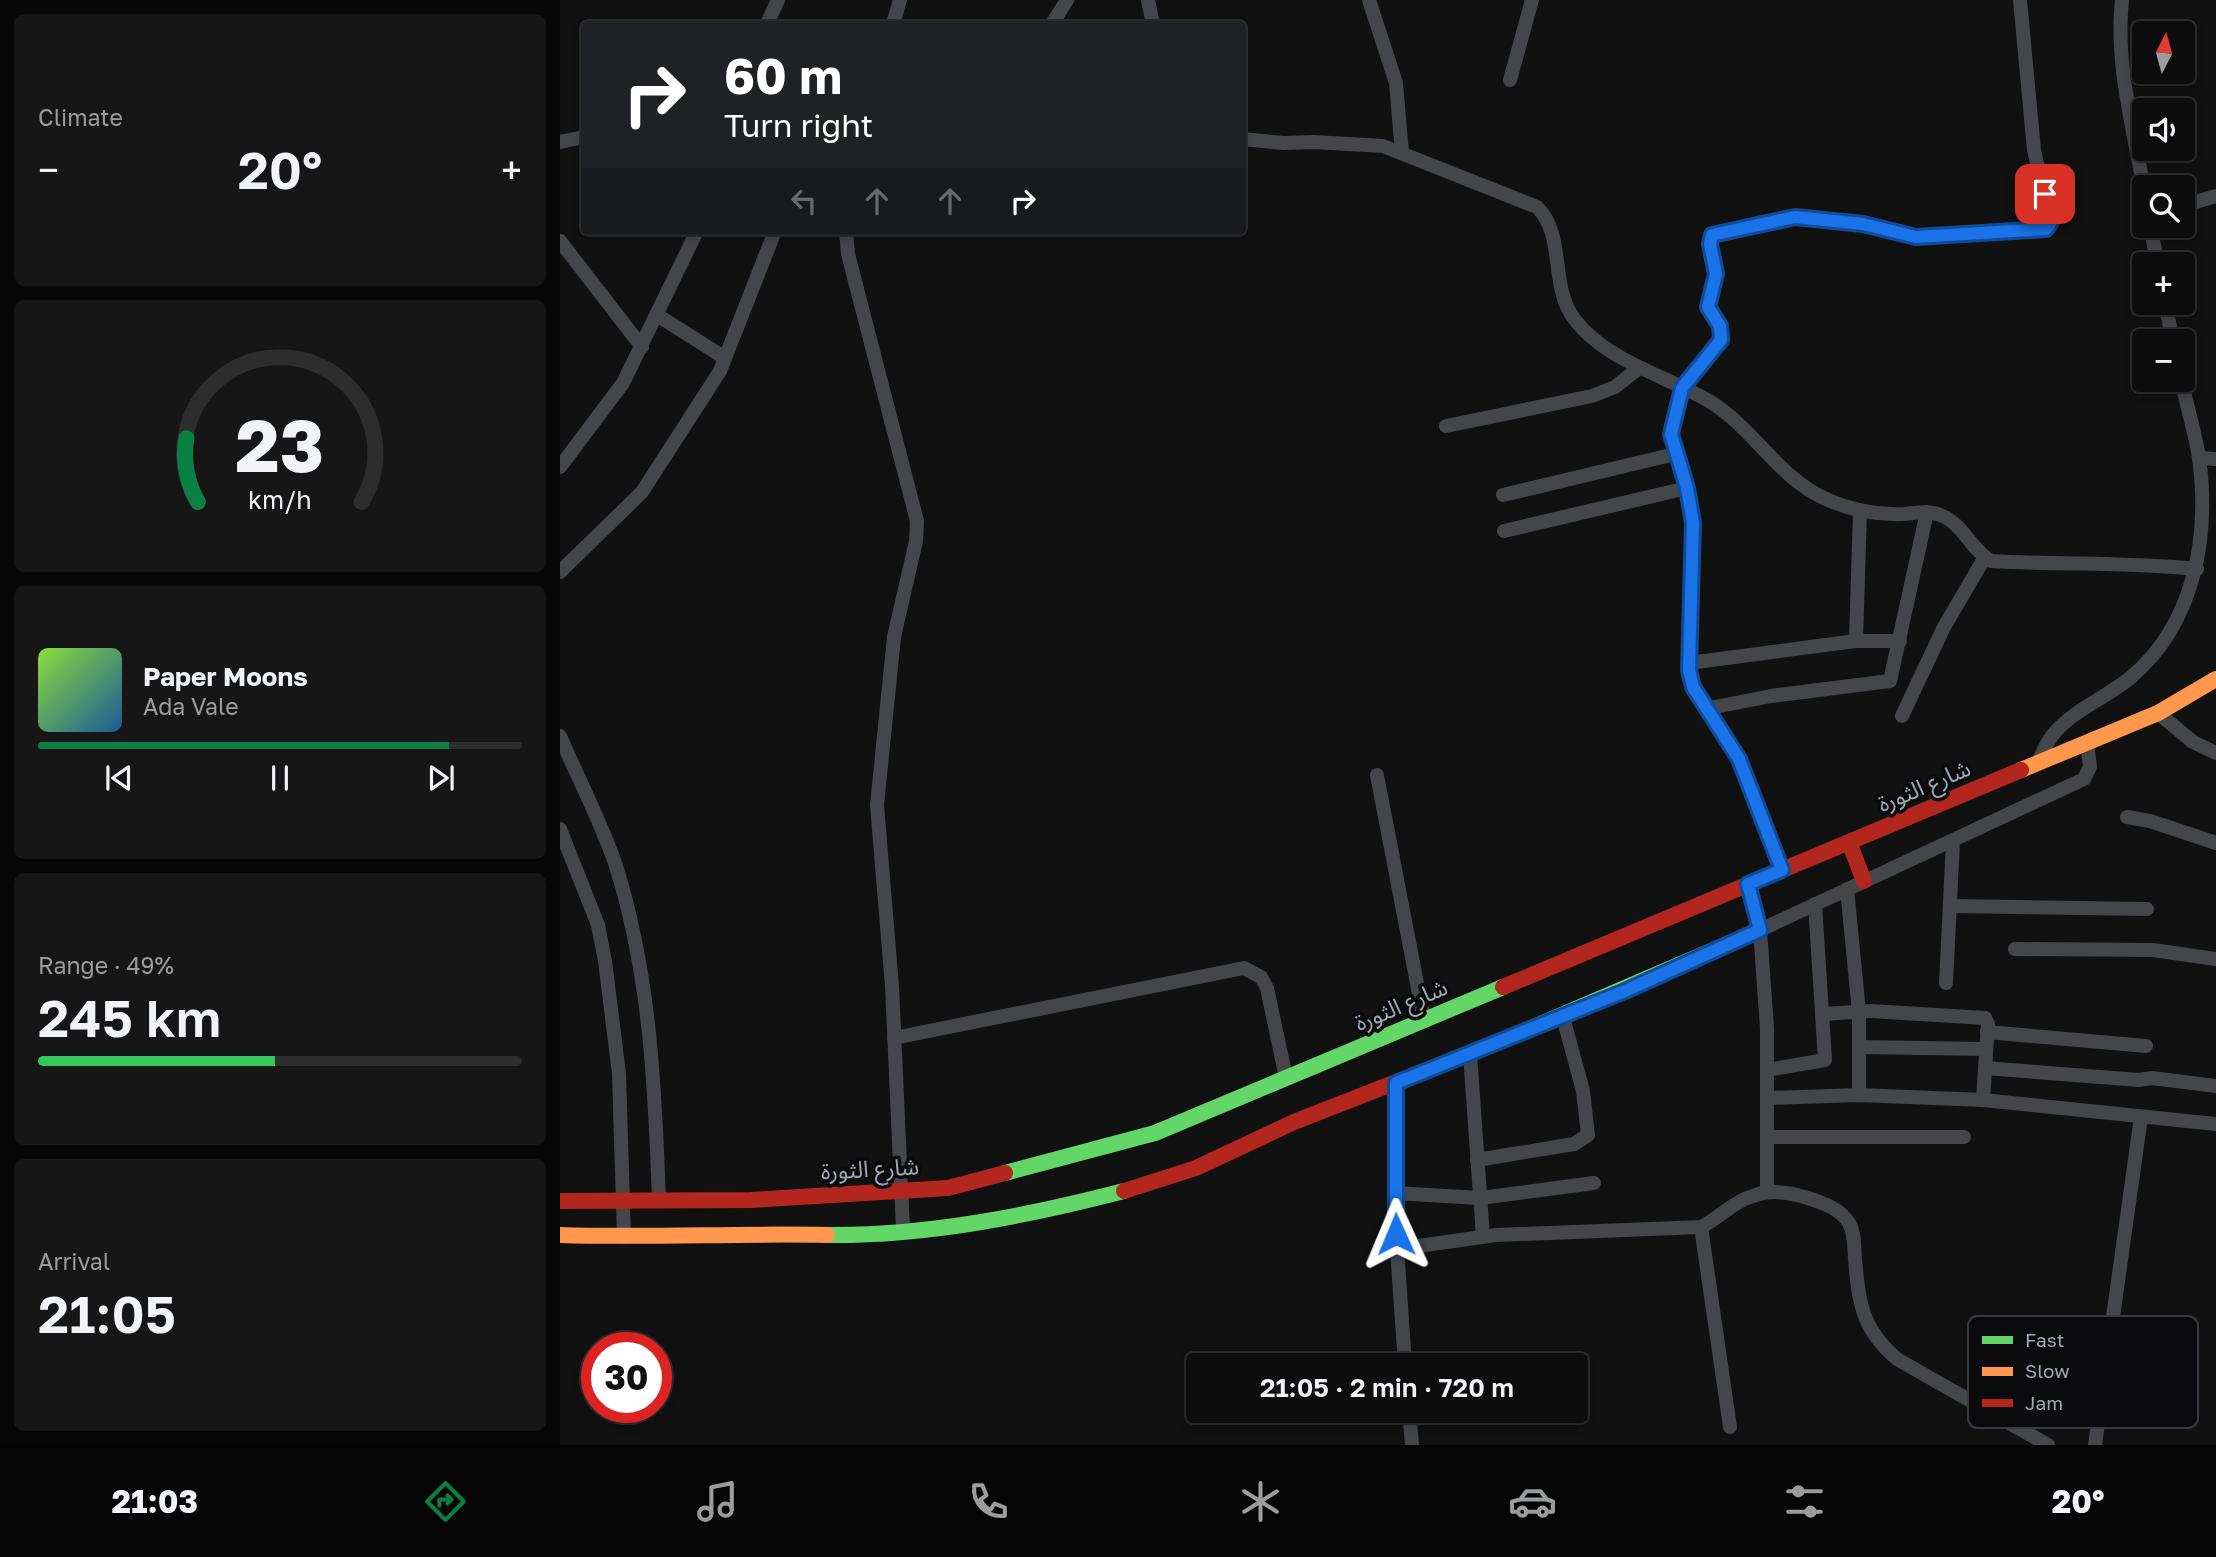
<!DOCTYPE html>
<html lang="en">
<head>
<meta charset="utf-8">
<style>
	:root { --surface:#0d0d0d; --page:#161616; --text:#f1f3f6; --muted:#9a9c9d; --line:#2d2d2e; --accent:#0b8043 }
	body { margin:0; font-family:"Golos Text","Noto Sans Arabic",sans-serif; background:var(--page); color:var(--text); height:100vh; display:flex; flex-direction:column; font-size:26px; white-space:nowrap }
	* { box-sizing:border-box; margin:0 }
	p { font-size:23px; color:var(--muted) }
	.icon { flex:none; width:38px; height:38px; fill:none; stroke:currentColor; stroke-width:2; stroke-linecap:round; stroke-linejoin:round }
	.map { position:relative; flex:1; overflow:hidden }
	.panel { display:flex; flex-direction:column; gap:14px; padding:14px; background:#070707; width:560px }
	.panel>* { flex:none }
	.hud { position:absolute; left:21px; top:21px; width:665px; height:214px; border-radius:7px; box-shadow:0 4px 10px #0003,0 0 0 2px var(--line); background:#202124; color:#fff; overflow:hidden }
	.needle { width:46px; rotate:6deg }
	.tools { position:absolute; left:1572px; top:21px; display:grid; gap:14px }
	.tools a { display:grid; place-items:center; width:63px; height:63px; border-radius:7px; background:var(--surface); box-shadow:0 4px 10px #0003,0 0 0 2px var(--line); font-size:35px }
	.speed { position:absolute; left:21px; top:1332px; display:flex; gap:14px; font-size:35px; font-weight:700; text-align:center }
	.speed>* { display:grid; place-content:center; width:91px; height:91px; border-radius:50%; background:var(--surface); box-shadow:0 4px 10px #0003,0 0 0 2px var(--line); line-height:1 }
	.speed .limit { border:10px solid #d22; background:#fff; color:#111 }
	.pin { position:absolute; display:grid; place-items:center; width:60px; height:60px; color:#fff; margin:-30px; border-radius:14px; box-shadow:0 4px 10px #0006 }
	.me { position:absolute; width:77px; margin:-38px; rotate:359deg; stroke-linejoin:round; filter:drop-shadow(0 0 5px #0008) }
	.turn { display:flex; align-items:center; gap:24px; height:147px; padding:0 28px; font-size:32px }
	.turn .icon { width:91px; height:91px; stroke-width:2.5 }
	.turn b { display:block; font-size:49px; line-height:60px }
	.lanes { display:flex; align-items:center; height:66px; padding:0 28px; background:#0003; justify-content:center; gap:35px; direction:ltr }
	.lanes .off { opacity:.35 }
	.big { font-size:52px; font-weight:600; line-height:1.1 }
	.panel .widget { flex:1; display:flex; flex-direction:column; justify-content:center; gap:10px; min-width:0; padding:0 24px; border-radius:10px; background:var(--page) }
	.panel .dial { align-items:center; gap:0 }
	.dial svg { height:182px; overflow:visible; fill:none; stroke:var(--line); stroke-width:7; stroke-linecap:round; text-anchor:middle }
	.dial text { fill:var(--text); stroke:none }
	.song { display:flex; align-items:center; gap:21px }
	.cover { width:84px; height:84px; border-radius:10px; background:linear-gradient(135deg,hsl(90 70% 55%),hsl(210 70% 35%)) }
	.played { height:7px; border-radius:4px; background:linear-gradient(90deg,var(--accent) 85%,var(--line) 85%) }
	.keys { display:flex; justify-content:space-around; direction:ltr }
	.heat { display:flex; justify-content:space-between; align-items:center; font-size:38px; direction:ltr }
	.charge { height:10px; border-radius:5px; background:linear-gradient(90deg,#34c759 49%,var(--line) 0) }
	.trip { position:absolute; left:626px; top:1353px; width:402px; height:70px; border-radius:7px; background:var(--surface); box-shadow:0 4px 10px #0003,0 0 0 2px var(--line); font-weight:600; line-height:70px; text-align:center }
	.dock { display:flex; height:112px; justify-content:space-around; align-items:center; background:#050505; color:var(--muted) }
	.dock .icon { width:49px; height:49px }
	.dock .current { color:var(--accent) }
	.dock b { font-size:32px; color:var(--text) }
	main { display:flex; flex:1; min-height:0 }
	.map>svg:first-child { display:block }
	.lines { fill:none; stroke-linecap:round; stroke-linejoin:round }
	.street { stroke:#45464a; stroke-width:14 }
	.fast { stroke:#63d668; stroke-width:16 }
	.slow { stroke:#ff974d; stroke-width:16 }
	.jam { stroke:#b3261e; stroke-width:16 }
	.route-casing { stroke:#114b97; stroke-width:18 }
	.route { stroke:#1a73e8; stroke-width:12 }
	.labels { text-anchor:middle; stroke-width:7; stroke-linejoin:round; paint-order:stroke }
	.street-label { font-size:23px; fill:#a0a8b3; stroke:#0b0b0d }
	.key { fill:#0b0b0d; stroke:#383a3f; stroke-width:2 }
	.key-label { font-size:19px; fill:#a0a8b3 }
</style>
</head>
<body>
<main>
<section class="panel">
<div class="widget"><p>Climate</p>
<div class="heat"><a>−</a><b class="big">20°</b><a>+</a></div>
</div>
<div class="widget dial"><svg viewBox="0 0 100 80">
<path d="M14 69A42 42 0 1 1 86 69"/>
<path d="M14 69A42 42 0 0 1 9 41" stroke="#0b8043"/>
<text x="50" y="56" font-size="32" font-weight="700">23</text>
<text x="50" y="72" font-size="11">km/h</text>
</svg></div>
<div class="widget">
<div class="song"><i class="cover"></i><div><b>Paper Moons</b><p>Ada Vale</p></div></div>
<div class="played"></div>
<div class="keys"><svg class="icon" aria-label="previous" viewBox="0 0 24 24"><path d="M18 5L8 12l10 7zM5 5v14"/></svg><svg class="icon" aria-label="pause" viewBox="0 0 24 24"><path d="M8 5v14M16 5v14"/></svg><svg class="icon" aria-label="next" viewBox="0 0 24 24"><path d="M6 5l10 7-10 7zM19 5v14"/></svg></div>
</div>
<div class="widget"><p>Range · 49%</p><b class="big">245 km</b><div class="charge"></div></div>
<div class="widget"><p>Arrival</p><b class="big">21:05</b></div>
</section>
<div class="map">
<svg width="1656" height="1445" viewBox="0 0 1656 1445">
	<rect width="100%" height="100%" fill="#111"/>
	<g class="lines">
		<g class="street">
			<path d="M588 0 593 24"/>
			<path d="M809 0 836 83 842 153"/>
			<path d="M1562 0C1555 62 1573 127 1584 189"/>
			<path d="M207 24 218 0"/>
			<path d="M333 24 340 0"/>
			<path d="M492 24 507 0"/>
			<path d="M950 80 972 0"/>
			<path d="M682 139 724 143 754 142 823 146 977 207C1006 235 989 287 1015 320 1048 362 1105 375 1149 401 1194 428 1218 478 1266 499 1290 510 1317 515 1344 514 1356 513 1369 510 1380 515 1403 523 1411 550 1431 561 1500 565 1568 562 1637 569"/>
			<path d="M0 142 24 137"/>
			<path d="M1622 206 1656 196"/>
			<path d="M1590 226 1598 264"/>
			<path d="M286 231 288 254 357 521 356 541 334 637 317 805 332 986 343 1230"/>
			<path d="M0 241 82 347"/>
			<path d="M1605 303 1613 341"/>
			<path d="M97 315 165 358"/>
			<path d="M886 426 1032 396 1055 387 1079 368"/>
			<path d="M1639 458 1656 459"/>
			<path d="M0 467 63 383 137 231"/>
			<path d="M943 495 1115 454"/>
			<path d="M944 531 1127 488"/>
			<path d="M0 572 82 492 160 371 215 231"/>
			<path d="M1296 641 1300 511"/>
			<path d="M1129 663 1296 641H1340"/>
			<path d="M1145 709 1211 696 1330 681 1367 512"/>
			<path d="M1598 713 1633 742 1656 753"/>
			<path d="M1342 716 1384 627 1425 557"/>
			<path d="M0 736C18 778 40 820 55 863 90 972 95 1087 99 1200"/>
			<path d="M1478 763C1483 752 1487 740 1496 731 1516 709 1547 697 1570 678 1634 625 1650 537 1639 458 1635 432 1627 406 1621 380"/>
			<path d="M817 775 864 1020"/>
			<path d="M1567 817 1590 821 1656 843"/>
			<path d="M0 829 38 925 45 961 59 1074 64 1237"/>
			<path d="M1222 871 1179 759 1133 687 1129 670 1133 523 1127 488 1111 434 1122 388 1161 340 1162 333 1148 307 1156 274 1150 244 1152 235 1235 217 1303 224 1356 237 1486 229 1491 222 1474 150 1460 0"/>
			<path d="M1287 889 1299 1012V1095"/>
			<path d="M1390 906 1587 909"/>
			<path d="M1455 949 1593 950 1656 959"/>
			<path d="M1386 983 1393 841"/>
			<path d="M1262 1014 1311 1011 1425 1018 1428 1024 1423 1100"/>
			<path d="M1427 1032 1586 1046"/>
			<path d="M334 1038 684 968 701 977 707 988 726 1078"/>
			<path d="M1299 1047 1426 1049"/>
			<path d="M910 1054 923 1237"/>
			<path d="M1425 1068 1579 1080 1592 1078 1656 1086"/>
			<path d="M1207 1070 1265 1060 1255 904"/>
			<path d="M836 1083 835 1219 845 1365"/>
			<path d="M1208 1098 1299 1095 1423 1100 1656 1124"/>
			<path d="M1208 1137H1404"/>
			<path d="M917 1160 1014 1144 1028 1135 1023 1091 1003 1017"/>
			<path d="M1207 1192V1028L1200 930 1524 779 1530 767 1527 743"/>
			<path d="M835 1193 920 1198 1034 1183"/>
			<path d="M1141 1227 1170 1427"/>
			<path d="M837 1249 936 1235 1141 1227C1160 1218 1173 1201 1196 1195 1213 1189 1232 1193 1248 1198 1263 1203 1281 1209 1289 1223 1295 1233 1294 1248 1295 1259 1299 1304 1302 1329 1337 1359L1488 1445"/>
			<path d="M849 1410 852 1445"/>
			<path d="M1535 1445 1581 1117"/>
		</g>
		<g class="fast">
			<path d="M941 1041 1200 930 1188 884"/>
			<path d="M445 1173 595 1133 943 987"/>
			<path d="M267 1235C367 1236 467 1216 564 1191"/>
		</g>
		<g class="slow">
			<path d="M1461 770 1598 713 1656 679"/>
			<path d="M0 1235C89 1238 178 1233 267 1235"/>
		</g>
		<g class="jam">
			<path d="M1289 842 1304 881"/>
			<path d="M943 987 1461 770"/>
			<path d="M564 1191 636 1168 734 1122 941 1041"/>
			<path d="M0 1201 191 1200 388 1188 445 1173"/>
		</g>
	</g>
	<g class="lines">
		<defs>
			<path id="route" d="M836 1234V1083L1065 991 1200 930 1188 884 1222 870 1179 759 1133 687 1129 670 1133 523 1127 488 1111 434 1122 388 1161 340 1160 326 1148 307 1156 274 1150 244 1152 235 1235 217 1303 224 1356 237 1486 229 1491 222 1485 194"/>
		</defs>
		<use href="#route" class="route-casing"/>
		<use href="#route" class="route"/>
	</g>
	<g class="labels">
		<g class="street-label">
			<text transform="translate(1364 786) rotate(-23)" y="8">شارع الثورة</text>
			<text transform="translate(841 1005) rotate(-23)" y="8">شارع الثورة</text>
			<text transform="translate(310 1169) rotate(-3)" y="8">شارع الثورة</text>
		</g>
	</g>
	<rect x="1408" y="1316" width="230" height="112" rx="10" class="key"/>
	<rect x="1422" y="1336" width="31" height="8" fill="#63d668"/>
	<rect x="1422" y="1367" width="31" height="9" fill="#ff974d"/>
	<rect x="1422" y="1399" width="31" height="8" fill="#b3261e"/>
	<g class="key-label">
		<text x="1465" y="1347">Fast</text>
		<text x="1465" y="1378">Slow</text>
		<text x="1465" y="1410">Jam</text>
	</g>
</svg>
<div class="tools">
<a><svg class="needle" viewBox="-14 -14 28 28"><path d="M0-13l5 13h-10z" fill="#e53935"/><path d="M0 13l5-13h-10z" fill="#9a9c9d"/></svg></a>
<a><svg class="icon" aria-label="sound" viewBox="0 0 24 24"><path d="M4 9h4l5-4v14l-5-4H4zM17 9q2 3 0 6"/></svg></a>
<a><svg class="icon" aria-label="search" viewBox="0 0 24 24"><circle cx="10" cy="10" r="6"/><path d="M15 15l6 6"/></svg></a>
<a>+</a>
<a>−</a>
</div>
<div class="speed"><div class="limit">30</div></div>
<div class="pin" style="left:1485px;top:194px;background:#d93025"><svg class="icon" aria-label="arrive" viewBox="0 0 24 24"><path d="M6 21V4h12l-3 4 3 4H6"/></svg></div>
<svg class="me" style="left:836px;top:1234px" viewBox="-20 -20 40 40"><path d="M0-17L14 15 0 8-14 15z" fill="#1a73e8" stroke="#fff" stroke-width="4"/></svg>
<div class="trip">21:05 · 2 min · 720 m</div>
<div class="hud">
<div class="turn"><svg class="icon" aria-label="right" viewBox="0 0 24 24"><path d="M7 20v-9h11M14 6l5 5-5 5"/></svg><div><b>60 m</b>Turn right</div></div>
<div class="lanes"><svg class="icon off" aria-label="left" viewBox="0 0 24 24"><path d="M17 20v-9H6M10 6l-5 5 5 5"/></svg><svg class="icon off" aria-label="ahead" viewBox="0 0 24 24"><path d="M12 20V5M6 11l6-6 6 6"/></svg><svg class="icon off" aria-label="ahead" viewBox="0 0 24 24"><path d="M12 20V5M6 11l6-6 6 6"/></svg><svg class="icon" aria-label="right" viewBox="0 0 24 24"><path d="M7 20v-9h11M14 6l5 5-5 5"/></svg></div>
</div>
</div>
</main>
<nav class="dock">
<b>21:03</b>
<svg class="icon current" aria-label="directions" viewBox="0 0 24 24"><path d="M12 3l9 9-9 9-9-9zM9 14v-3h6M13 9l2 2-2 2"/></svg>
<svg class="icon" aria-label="music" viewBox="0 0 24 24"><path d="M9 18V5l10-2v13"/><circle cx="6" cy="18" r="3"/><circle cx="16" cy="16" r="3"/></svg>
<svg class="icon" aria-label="phone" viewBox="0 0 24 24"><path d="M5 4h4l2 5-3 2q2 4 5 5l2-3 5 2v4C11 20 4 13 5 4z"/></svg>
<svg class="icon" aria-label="climate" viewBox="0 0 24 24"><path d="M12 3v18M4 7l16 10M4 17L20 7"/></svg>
<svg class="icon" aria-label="car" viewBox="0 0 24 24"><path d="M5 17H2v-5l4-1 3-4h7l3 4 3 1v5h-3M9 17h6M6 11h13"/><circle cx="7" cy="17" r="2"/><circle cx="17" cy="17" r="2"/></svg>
<svg class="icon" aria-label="filters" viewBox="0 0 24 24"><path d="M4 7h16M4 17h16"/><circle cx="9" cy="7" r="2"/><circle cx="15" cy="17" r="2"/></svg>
<b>20°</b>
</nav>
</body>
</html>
